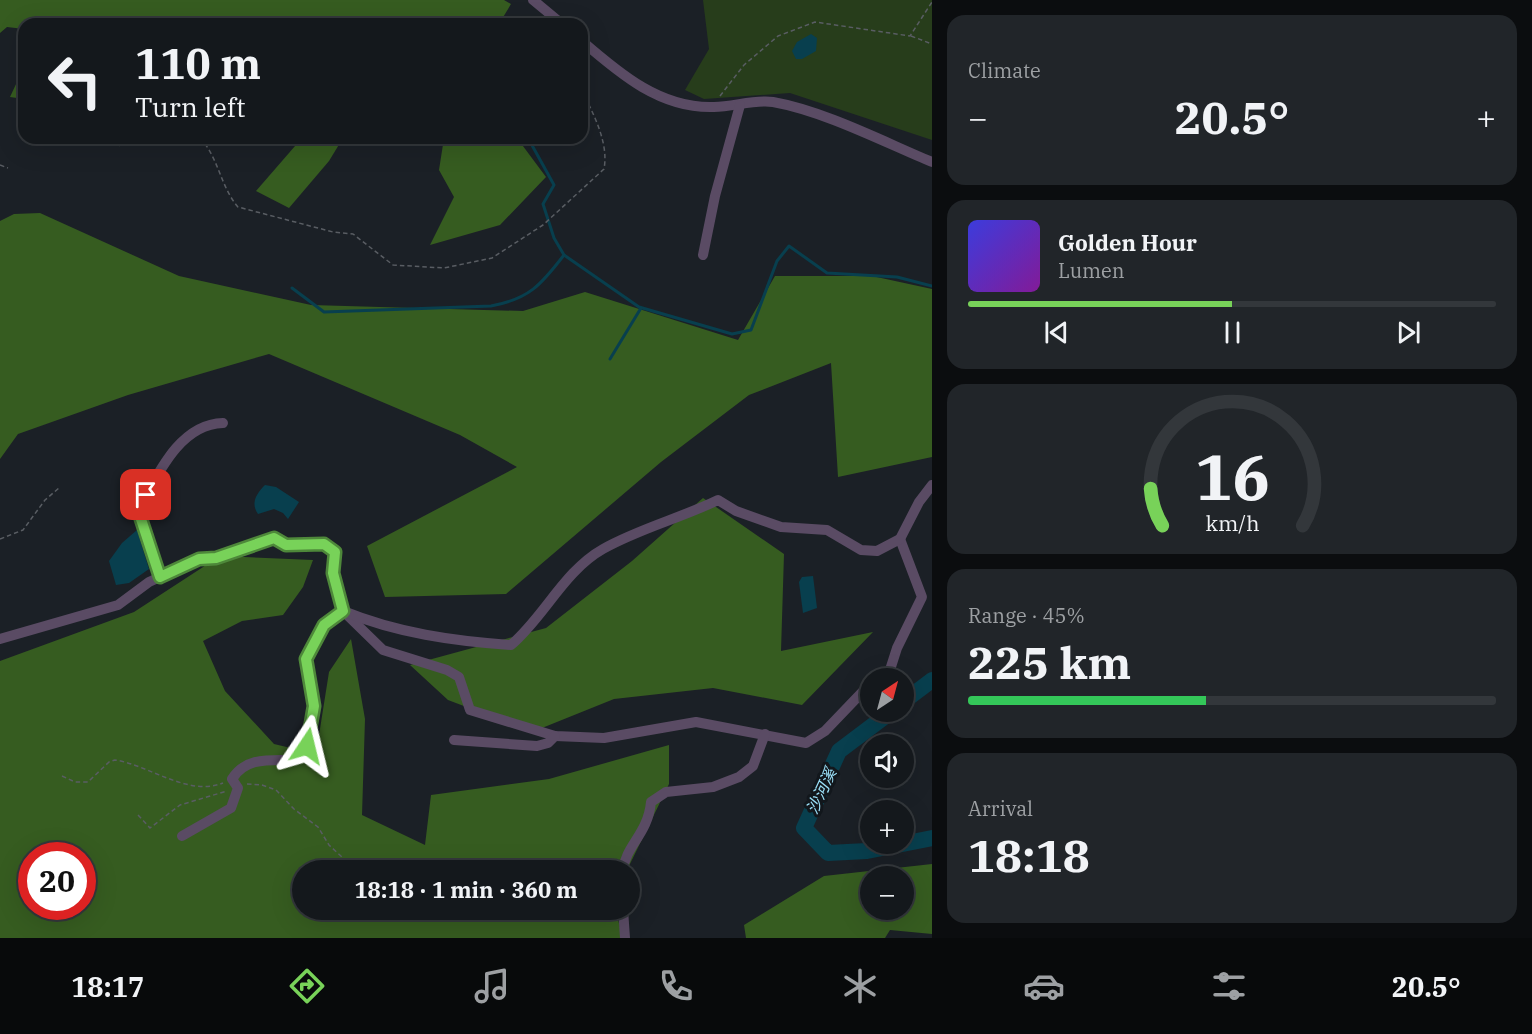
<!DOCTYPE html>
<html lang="en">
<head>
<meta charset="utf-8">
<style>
	:root { --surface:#14181c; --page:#212529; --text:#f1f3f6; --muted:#9da0a3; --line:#33373b; --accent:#78d259 }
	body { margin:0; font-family:"IBM Plex Serif","Noto Sans TC",serif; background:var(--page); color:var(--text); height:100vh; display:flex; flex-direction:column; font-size:22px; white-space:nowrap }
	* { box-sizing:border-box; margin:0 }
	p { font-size:20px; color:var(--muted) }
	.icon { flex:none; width:33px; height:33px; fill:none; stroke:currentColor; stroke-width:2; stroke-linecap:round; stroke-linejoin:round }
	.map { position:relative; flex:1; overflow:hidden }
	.panel { display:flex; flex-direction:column; gap:15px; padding:15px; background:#0b0d0f; width:600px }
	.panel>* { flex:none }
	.banner { position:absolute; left:18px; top:18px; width:570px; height:126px; border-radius:18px; box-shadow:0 6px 24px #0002,0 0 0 2px var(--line); background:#14181c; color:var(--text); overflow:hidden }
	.needle { width:39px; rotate:36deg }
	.buttons { position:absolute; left:860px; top:668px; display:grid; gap:12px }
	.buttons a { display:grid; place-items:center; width:54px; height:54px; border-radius:50%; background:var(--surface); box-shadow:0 6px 24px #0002,0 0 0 2px var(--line); font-size:30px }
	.speed { position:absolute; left:18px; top:842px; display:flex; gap:12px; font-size:30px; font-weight:700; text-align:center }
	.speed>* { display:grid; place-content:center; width:78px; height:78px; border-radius:50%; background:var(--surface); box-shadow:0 6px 24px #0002,0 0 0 2px var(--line); line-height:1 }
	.speed .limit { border:9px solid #d22; background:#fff; color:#111 }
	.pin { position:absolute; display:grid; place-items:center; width:51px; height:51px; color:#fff; margin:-26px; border-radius:12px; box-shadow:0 3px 9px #0006 }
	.me { position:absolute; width:66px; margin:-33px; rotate:10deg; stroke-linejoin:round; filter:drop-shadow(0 0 4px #0008) }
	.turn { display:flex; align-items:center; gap:21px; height:126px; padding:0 18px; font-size:27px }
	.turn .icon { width:78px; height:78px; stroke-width:2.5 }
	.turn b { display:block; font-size:42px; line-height:51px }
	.big { font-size:45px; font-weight:700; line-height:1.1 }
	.panel .widget { flex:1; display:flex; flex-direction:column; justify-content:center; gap:9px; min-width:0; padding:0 21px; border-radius:18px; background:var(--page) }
	.panel .dial { align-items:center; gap:0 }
	.dial svg { height:156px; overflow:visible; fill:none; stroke:var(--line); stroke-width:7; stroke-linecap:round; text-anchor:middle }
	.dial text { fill:var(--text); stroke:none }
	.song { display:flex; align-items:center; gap:18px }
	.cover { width:72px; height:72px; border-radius:9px; background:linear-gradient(135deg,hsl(240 70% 55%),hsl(290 70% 35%)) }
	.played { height:6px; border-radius:3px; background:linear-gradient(90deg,var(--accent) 50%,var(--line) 50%) }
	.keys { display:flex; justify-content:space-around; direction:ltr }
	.heat { display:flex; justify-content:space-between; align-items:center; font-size:33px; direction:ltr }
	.charge { height:9px; border-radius:4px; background:linear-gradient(90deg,#34c759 45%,var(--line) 0) }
	.trip { position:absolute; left:292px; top:860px; width:348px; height:60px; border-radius:30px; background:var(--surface); box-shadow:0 6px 24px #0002,0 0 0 2px var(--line); font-weight:700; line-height:60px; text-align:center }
	.dock { display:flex; height:96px; justify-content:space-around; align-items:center; background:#080a0b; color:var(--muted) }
	.dock .icon { width:42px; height:42px }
	.dock .on { color:var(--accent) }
	.dock b { font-size:27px; color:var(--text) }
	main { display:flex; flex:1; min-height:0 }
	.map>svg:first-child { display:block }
	.green { fill:#273d1b }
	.forest { fill:#365c20; fill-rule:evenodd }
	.water { fill:#083f4e }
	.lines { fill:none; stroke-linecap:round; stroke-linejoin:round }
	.stream { stroke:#083f4e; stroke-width:3 }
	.river { stroke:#083f4e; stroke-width:16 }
	.path { stroke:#595d63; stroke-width:1.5; stroke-dasharray:4.5 3; stroke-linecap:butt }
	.minor { stroke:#5a4b64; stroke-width:10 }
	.route-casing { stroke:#4e883a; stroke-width:15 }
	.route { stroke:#78d259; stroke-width:10 }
	.labels { text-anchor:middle; stroke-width:6; stroke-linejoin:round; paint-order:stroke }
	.water-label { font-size:16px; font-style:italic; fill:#9be1f9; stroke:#12171c }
</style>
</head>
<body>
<main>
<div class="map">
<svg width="932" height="938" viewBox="0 0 932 938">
	<rect width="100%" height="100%" fill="#1b2026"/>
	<path class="green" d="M703 0H932V140L790 93 704 99 685 90 709 49Z"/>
	<g class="forest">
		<path d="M0 0H504L511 4 499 24H24V29L7 27 0 33Z"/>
		<path d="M24 67V99L10 97Z"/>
		<path d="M302 138H343L329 161 289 208 256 191Z"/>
		<path d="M444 138H517L546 177 500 225 430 245 454 197 439 170Z"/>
		<path d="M40 213 179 276 311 305 523 311 585 292 738 340 775 276H872L932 289V457L838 477 831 363 749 395 661 462 506 594 385 597 367 546 517 467 460 435 269 354 128 395 18 434 0 459V221L14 214Z"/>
		<path d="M703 498 784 554 781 651 873 632 802 705 713 688 614 699 532 732 448 700 410 665 546 628 632 561Z"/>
		<path d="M220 556 313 560 303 587 283 615 242 621 203 641 225 691 274 744 316 754 329 672 351 639 365 719 362 815 425 845 431 795 549 779 669 745V784L627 870H303V909H615L623 938H0V661L134 612ZM32 855H82V906H32Z"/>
		<path d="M932 864V934L890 930 885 938H746L744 925 824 876ZM870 876H903V909H870Z"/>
	</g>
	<g class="water">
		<path d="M811 34 817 38 816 51 802 59H796L792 51 797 42Z"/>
		<path d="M265 485 276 487 299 502 288 519 283 513 274 509 258 514C250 503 257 493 265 485Z"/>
		<path d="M137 530 149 569 129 583 116 585 109 561 122 543Z"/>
		<path d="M813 576 817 608 803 613 799 582 802 577Z"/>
	</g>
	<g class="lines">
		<g class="stream">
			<path d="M528 138 554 185 543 204 554 238 564 255 639 307 732 334 751 330 777 261 789 246 827 273 897 277 932 286"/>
			<path d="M292 288 324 312 491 306C529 299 541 285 564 255"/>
			<path d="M610 359 641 308"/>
		</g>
		<g class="river">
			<path d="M903 702 932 680"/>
			<path d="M892 711 839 751 804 828 828 853 867 851 932 838"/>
		</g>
		<g class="path">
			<path d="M911 36 932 44"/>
			<path d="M720 96 744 65 778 36 815 22 910 36 932 2"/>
			<path d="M200 138C219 158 220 186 238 207L333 232 353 234 393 265 444 268 492 258 543 225 604 169C609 142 593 114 582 90"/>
			<path d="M119 146 123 138"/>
			<path d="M0 165 8 168"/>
			<path d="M0 539 23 530 45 500 59 488"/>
			<path d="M62 776 75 782H88L109 762 115 760C149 765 188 797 223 783"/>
			<path d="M247 784 262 785 276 790 294 809 318 827 329 845 343 858V870"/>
			<path d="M138 815 150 828 180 805 227 791"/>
		</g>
		<g class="minor">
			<path d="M533 0 562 24"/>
			<path d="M582 41C620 74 661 109 714 107 733 107 755 99 773 102 824 111 884 142 932 162"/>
			<path d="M703 255 715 196 740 105"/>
			<path d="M160 577 138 510C157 476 179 424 223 423"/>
			<path d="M0 639 118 605 149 582 199 559 216 558 274 538 286 545 324 544 335 552 333 573 343 611 383 650 447 670 459 677 470 710 555 736 604 738 696 722 806 743 825 731 870 684"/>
			<path d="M881 678 889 673 897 648 922 597 900 539"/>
			<path d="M454 740 537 746 548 743 555 736"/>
			<path d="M182 836 231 808 238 788 232 779C245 758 267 760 290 760L307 746 314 706 306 659 324 625 343 611C397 633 453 641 511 645 544 617 564 571 603 549 638 529 681 518 718 500L736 511 781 527 827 530 861 550 877 551 900 539 919 502 932 485"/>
			<path d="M623 870C626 845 648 834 651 802L666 792 713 787 739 777 753 766 765 734"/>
			<path d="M623 909 625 938"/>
		</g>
	</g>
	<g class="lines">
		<defs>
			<path id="route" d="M146 495 138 510 160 577 199 559 216 558 274 538 286 545 324 544 335 552 333 573 343 611 324 625 306 659 314 706 307 746"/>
		</defs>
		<use href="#route" class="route-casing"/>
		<use href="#route" class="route"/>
	</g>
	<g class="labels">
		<g class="water-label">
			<text transform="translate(821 791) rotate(-65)" y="6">沙河溪</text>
		</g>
	</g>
</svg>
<div class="buttons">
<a><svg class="needle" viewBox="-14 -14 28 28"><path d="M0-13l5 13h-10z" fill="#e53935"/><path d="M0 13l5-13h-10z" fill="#9da0a3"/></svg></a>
<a><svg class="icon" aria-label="sound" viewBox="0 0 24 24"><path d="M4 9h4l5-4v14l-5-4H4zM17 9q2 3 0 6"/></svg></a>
<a>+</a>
<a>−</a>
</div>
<div class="speed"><div class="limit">20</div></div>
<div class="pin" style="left:146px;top:495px;background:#d93025"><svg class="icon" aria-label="arrive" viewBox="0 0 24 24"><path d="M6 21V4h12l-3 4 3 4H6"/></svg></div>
<svg class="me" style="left:307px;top:746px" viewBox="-20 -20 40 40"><path d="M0-17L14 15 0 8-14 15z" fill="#78d259" stroke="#fff" stroke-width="4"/></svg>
<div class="trip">18:18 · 1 min · 360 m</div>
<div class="banner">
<div class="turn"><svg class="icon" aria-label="left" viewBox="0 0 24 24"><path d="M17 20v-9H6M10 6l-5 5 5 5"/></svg><div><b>110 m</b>Turn left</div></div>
</div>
</div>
<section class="panel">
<div class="widget"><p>Climate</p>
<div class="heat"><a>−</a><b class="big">20.5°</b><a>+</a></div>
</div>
<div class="widget">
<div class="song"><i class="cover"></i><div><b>Golden Hour</b><p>Lumen</p></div></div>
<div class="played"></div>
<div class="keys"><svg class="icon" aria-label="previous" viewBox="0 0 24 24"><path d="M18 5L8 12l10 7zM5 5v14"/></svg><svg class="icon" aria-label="pause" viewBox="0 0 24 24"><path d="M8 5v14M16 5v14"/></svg><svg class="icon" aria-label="next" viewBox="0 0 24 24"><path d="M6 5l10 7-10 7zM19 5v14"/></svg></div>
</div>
<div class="widget dial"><svg viewBox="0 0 100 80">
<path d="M14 69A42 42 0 1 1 86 69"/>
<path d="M14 69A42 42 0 0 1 8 50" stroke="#78d259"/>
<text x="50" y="56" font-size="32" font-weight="700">16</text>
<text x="50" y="72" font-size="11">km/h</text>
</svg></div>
<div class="widget"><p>Range · 45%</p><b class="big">225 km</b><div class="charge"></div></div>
<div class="widget"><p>Arrival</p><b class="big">18:18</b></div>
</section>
</main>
<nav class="dock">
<b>18:17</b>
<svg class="icon on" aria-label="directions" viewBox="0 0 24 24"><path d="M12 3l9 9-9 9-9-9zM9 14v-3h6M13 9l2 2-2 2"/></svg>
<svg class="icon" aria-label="music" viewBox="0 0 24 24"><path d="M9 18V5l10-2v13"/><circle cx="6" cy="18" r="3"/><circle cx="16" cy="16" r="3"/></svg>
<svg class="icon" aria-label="phone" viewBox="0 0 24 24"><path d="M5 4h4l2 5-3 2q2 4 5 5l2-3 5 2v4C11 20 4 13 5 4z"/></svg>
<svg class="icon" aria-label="climate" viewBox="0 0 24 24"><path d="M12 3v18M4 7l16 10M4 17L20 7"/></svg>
<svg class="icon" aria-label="car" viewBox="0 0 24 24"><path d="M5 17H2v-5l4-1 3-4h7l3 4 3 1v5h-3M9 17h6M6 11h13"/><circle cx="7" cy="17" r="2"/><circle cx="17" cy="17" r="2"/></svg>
<svg class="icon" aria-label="filters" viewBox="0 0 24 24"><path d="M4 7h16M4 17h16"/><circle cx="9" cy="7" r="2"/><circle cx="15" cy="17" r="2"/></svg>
<b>20.5°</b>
</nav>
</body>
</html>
